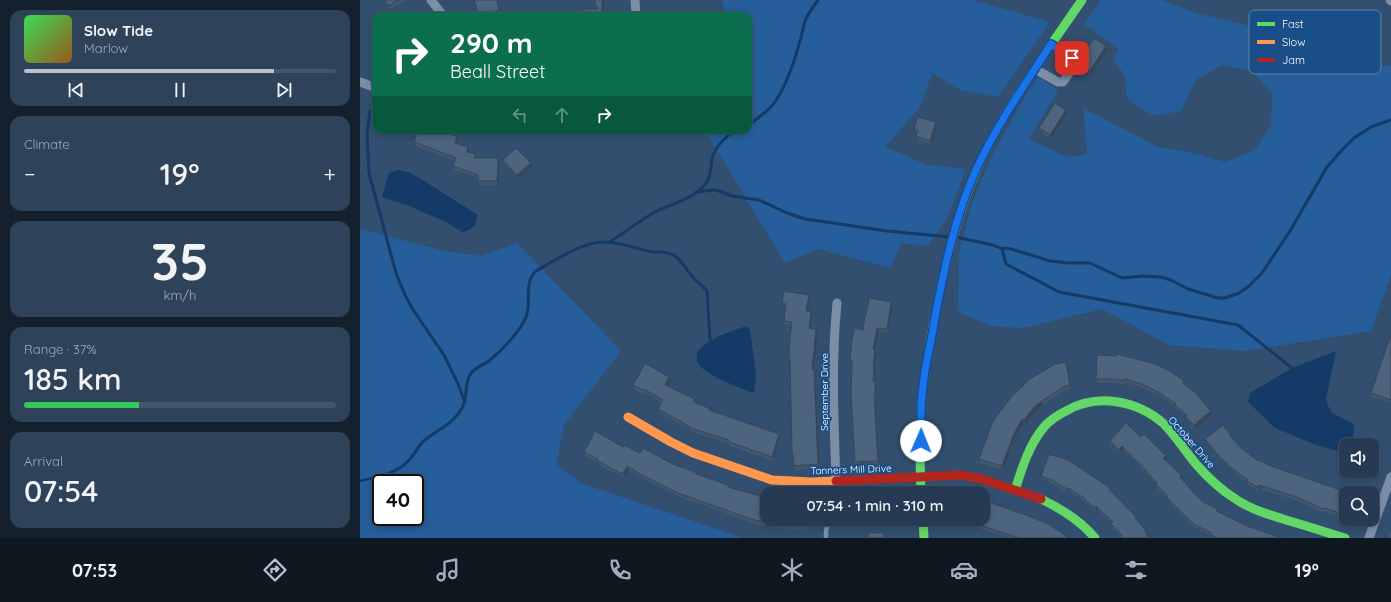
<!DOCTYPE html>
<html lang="en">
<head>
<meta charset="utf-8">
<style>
	:root { --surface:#263b53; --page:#2e425a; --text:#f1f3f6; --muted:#a4adb8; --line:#42556a; --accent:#b8c1cd }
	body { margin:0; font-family:Quicksand,sans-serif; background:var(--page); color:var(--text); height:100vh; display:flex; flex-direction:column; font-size:15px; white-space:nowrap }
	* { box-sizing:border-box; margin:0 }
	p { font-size:13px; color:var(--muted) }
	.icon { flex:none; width:22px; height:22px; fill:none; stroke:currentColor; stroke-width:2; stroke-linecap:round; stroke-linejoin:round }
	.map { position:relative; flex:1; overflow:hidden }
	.sheet { display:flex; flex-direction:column; gap:10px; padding:10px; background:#15202e; width:360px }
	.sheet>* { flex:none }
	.hud { position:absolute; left:12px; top:12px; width:380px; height:122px; border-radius:12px; box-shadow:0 2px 6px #0003,0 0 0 1px var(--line); background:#0b6e4f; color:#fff; overflow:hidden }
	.buttons { position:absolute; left:979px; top:438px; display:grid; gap:8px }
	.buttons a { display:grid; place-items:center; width:40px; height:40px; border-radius:8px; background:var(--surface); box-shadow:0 2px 6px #0003,0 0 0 1px var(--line); font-size:20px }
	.speed { position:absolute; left:12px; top:474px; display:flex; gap:8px; font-size:20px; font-weight:700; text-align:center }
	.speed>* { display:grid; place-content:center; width:52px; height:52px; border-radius:50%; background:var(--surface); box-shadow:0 2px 6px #0003,0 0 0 1px var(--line); line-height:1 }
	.speed .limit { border:2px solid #111; border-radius:6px; background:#fff; color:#111 }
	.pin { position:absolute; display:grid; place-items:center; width:34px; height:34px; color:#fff; margin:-17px; border-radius:8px; box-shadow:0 2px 6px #0006 }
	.me { position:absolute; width:44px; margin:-22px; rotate:1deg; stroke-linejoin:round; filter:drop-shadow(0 0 3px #0008) }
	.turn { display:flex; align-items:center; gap:14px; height:84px; padding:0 12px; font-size:18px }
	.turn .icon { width:52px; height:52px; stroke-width:2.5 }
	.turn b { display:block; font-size:28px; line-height:34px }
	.lanes { display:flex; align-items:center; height:38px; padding:0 12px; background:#0003; justify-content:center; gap:20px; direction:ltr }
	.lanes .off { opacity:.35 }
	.big { font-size:30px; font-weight:600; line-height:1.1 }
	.sheet .tile { flex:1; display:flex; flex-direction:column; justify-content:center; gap:6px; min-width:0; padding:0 14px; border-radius:12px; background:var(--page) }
	.sheet .dial { align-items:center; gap:0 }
	.dial b { font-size:52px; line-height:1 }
	.song { display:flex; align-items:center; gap:12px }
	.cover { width:48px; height:48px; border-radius:6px; background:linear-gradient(135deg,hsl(130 70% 55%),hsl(30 70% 35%)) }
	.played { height:4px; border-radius:2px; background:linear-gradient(90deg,var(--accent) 80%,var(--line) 80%) }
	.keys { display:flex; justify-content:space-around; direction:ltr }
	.heat { display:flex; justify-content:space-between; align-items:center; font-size:22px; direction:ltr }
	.charge { height:6px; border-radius:3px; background:linear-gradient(90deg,#34c759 37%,var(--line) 0) }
	.trip { position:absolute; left:400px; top:486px; width:230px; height:40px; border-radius:12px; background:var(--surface); box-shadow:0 2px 6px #0003,0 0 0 1px var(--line); font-weight:600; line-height:40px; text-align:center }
	.tab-bar { display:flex; height:64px; justify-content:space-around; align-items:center; background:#0f1821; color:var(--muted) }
	.tab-bar .icon { width:28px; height:28px }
	.tab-bar .on { color:var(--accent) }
	.tab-bar b { font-size:18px; color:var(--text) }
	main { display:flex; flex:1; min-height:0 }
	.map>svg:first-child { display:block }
	.green { fill:#255e9a; fill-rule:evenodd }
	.water { fill:#143a67 }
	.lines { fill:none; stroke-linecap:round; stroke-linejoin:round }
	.stream { stroke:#143a67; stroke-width:3 }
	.lane { stroke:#7a8ea5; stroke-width:4.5 }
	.street { stroke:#7a8ea5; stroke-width:9 }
	.fast { stroke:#63d668; stroke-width:9 }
	.slow { stroke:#ff974d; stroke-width:9 }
	.jam { stroke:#b3261e; stroke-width:9 }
	.wall { fill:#42566c }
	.shaded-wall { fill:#364658 }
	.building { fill:#4d647e; stroke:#364658 }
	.route-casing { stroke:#114b97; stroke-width:10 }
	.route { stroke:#1a73e8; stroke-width:7 }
	.labels { text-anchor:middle; stroke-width:4; stroke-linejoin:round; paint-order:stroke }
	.street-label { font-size:10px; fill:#fff; stroke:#1a4e88 }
	.key { fill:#1a4e88; stroke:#5f83ac; stroke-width:1 }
	.key-label { font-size:11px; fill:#fff }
</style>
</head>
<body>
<main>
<section class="sheet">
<div class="tile">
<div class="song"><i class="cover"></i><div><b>Slow Tide</b><p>Marlow</p></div></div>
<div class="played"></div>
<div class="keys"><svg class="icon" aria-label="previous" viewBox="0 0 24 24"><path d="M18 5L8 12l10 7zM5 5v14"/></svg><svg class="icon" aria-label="pause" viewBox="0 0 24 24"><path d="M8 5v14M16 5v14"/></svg><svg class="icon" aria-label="next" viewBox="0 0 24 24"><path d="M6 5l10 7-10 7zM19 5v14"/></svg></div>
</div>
<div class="tile"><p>Climate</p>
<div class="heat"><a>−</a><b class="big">19°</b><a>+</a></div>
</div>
<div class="tile dial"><b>35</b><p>km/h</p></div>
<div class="tile"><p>Range · 37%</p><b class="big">185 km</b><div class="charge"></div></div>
<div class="tile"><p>Arrival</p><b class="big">07:54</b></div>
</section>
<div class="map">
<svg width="1031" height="538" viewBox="0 0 1031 538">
	<rect width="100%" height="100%" fill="#334f6f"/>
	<g class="green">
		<path d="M362 0H613L690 22 638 97 602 91 572 73 561 106 525 147 565 164 606 169 586 220 568 246 541 243 530 268 458 249 425 263 347 134 349 130H388V16H367Z"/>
		<path d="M741 0H800L839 14 883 24 927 39 963 66 1003 71 1031 65V275L1011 331 884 351 809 345 742 309 663 328 631 326 598 312 599 253 612 203 632 156 664 98 679 77 698 91 669 139 707 157 727 154 723 108 798 147 830 152 865 162 895 150 911 125 912 94 892 71 862 65 836 80 821 111 792 116 767 99 765 76 753 59 759 49 724 24Z"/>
		<path d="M0 229 85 251 122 256 157 243 261 351 204 425 196 465 223 484 384 538H0ZM21 483H55V517H21Z"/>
	</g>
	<g class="water">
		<path d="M39 170 51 173 64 181 118 215C116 226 112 230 102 232L86 222 49 206 22 197 29 173Z"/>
		<path d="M386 326 390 330 396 374 394 393C381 388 342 375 337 361 336 358 337 354 337 352 350 337 368 333 386 326Z"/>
		<path d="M976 351 966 399 969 408 972 413 994 424 993 445H986V453L956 445 915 428 888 402 890 393 932 368Z"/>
	</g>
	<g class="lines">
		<g class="stream">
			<path d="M10 111 7 135 9 173 36 273 45 295 52 308 84 355 98 384 104 400"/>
			<path d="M388 125C399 118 410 110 417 99 430 78 440 44 445 21L449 13 458 0"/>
			<path d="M336 192 354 190 359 191 372 196 399 200 427 213 445 219 527 231 590 237"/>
			<path d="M596 237 633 245 642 249 647 248 658 251 690 261 709 263H730L762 278 783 276 801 277 811 280 828 289 858 298H865L879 293 889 286 902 273 930 231 967 167 981 151 994 138 1011 127 1031 120"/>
			<path d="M248 243C264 233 280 220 297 211 313 203 335 199 346 183 351 176 351 166 352 159 355 147 366 135 377 130"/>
			<path d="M642 249 646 264 699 292 878 325 932 368 934 371"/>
			<path d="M0 481C18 476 37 474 49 460 55 454 59 444 66 439 79 429 94 423 102 408 108 397 104 383 111 373 115 368 124 364 129 361 141 351 160 332 166 317 172 302 163 283 176 271 194 261 222 242 243 242 257 242 273 247 287 251 296 253 306 251 314 255 321 260 325 267 330 274 335 280 341 285 347 291L350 340"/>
		</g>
		<g class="lane">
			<path d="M476 481 477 493"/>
			<path d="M466 538V531L469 519"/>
		</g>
		<g class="street">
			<path d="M71 0 81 13"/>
			<path d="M275 0 276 16"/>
			<path d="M1030 0 1031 1"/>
			<path d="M675 69 698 82H703L715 65 712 59 691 44"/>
			<path d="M0 82 16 88"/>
			<path d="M476 481C474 422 471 362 477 303"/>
			<path d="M1009 538 1031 477"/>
		</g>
		<g class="fast">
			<path d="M655 490C662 468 669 445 684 427 690 420 698 415 706 411 737 393 777 400 804 424 816 436 825 451 836 464 848 478 861 490 877 500 894 511 914 516 933 522 950 527 968 533 985 538"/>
			<path d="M561 493C560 464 559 434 561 405 563 377 569 349 574 321 584 269 596 216 618 167 645 107 685 54 722 0"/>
			<path d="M681 499C702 509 720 520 735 538"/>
			<path d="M563 519 564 538"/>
		</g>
		<path class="slow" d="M268 417 311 442 333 453 412 480 451 482 476 481"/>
		<path class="jam" d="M476 481 601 475 622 479 681 499"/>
	</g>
	<g class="wall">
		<path d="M24 0H47L29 10Z"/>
		<path d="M114 0H137L141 14 132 16H119Z"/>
		<path d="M746 46 748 50 731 75 720 68 719 64Z"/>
		<path d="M706 110 707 114 691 139 681 132 679 128Z"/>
		<path d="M577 126 572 145 558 140 556 136 557 133H556L554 129Z"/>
		<path d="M90 131 92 134 97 136 98 140 97 144 110 151V152L115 154 117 158H138L139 162V185H120L118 181V178L94 170 93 166 95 161 55 146 54 142Z"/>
		<path d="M143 160 172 167 159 179 145 164Z"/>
		<path d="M450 299 448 311H451L452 315 451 328 458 333 454 370 455 374 460 468 436 470 434 466 430 361 429 358 432 326 425 325 424 321 425 308 424 307 422 303Z"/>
		<path d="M533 306 528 333 519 332 515 350 516 353 515 367 516 370 515 382 516 385V398H515L519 465 496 466 495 462 492 363 490 360 503 330Z"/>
		<path d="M1031 334V403L1012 397 1011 393Z"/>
		<path d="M737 355 824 381 825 384 839 396 840 398 851 411 852 415 835 429 827 420 825 416 816 408V407L802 397 784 388 766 383 765 385 757 383H737L736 379Z"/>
		<path d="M706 362 708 366 711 390H706L683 405 676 411 665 424 664 423 654 440 643 470 620 463 619 459Z"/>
		<path d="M311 381 308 386 336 403 350 410 419 434 420 438 413 461 370 446V444L341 435 330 431V429L300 413 298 409 301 402 286 393 285 395 274 389 273 385Z"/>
		<path d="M845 439H872L881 448 898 461 908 465 986 493V519L965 512V513L938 501 900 489 899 491 888 485 887 482 875 473 860 459 847 443Z"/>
		<path d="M750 441 807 460 806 461 821 475 823 479 822 480 834 493 858 512 887 526 921 538H852L851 536 836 528 815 509 807 499 806 497 797 489 796 484 781 468 780 466 764 450 761 453 751 445Z"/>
		<path d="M263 447 313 464 338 475 368 485 369 487 407 519H449V529L434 530 410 527 395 524 320 497 281 478 269 470 265 478 248 470 239 464 238 462 225 456 224 452Z"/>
		<path d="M681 476 750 488 751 490 777 520 788 535 787 536 789 538H760V536L752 528 751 524V523L738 510 737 512 727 504 726 502 709 491 708 493 693 484 683 480Z"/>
		<path d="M634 503 635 505 708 538H649L600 522 599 519H623Z"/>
		<path d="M987 519H999L998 523Z"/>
	</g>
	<g class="shaded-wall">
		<path d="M242 0H243L244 1V16H242Z"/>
		<path d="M746 46 748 50 731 75 730 71Z"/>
		<path d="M706 110 707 114 691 139 690 135Z"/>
		<path d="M576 122 577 126 572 145 570 141Z"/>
		<path d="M97 136 98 140 96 147 95 143Z"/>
		<path d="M108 147 110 151 108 155 107 152Z"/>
		<path d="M138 158 139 162V185L137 181Z"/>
		<path d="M171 163 172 167 159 179 157 175Z"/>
		<path d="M449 295 450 299 448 315 446 311Z"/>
		<path d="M531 302 533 306 528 333 527 329Z"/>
		<path d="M451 311 452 315 450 332 449 328Z"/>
		<path d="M517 328 519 332 515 350 516 353 515 367 516 370 515 382 516 385V398L515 394 513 381V349Z"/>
		<path d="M456 329 458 333 453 374 452 370Z"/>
		<path d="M706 362 708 366 711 390 710 386Z"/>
		<path d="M454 370 455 374 460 468 458 464Z"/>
		<path d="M309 377 311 381 306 389 305 385Z"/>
		<path d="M514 394 515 398 519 465 518 461Z"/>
		<path d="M682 401 683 405 676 411 665 424 664 420 674 407Z"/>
		<path d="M851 411 852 415 835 429 834 425Z"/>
		<path d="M662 419 664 423 654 440 643 470 642 466 653 436Z"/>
		<path d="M419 434 420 438 413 461 412 457Z"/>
		<path d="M762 446 764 450 761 453 759 450Z"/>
		<path d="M806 456 807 460 805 462 803 458Z"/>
		<path d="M267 466 269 470 265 478 263 474Z"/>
		<path d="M821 475 823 479 821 481 820 477Z"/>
		<path d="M899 485 900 489 899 491 897 487Z"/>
		<path d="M708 488 709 491 708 493 707 489Z"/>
		<path d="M736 506 738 510 737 512 735 508Z"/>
		<path d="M448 519H449V529L448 525Z"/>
		<path d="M786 531 788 535 786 536 785 532Z"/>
	</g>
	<g class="building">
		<path d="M25 0H39L28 6Z"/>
		<path d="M114 0H137L139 10 119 15Z"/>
		<path d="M234 0H242V16H222V9H238Z"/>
		<path d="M734 38 746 46 730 71 719 64V60Z"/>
		<path d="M695 103 706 110 690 135 679 128Z"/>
		<path d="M558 117 576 122 570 141 556 136 558 130 554 129Z"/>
		<path d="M58 130H88L90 131 89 134 97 136 95 143 108 147 107 152 115 154 114 158H138L137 181H118V175L93 166 96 158 54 142Z"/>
		<path d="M156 148 171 163 157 175 143 160Z"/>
		<path d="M424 291 449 295 446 311H451L449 328 456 329 452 370H454L458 464 434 466 432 450 430 358H429L430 338 432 322 424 321 426 304 422 303Z"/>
		<path d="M509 298 531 302 527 329 517 328 513 349H515L513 366H514L513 381H515V394H514L518 461 495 462 491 394 492 360H490L492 339 495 328 503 330 505 314H506Z"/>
		<path d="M1031 334V400L1011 393Z"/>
		<path d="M757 354 795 364 810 371 824 381 823 383 839 396H838L851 411 834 425 825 416 827 415 815 405 816 404 800 393 782 384 764 379V381L756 379H736L737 355 757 356Z"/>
		<path d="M706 362 710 386H705L682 401 674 407 664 420 662 419 653 436 642 466 619 459 633 421 652 396 670 379 695 364Z"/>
		<path d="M285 363 309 377 305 385 335 399 333 402 349 408V410L419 434 412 457 369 442V440L340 431 329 427V426L298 409 303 400 284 389V391L273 385Z"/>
		<path d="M766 423 781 437 784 434 806 456 803 458 821 475 820 477 834 493 843 502 857 509 856 511 887 526 921 538H857L850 534 851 533 834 524 814 505 806 496 807 495 796 485 797 483 780 464 762 446 759 450 750 441Z"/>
		<path d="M863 425 871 435 870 436 881 448 898 461 899 460 908 465 989 493H986V515L964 508 963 509 937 497 899 485 897 487 887 481 888 480 873 469 858 455 845 439Z"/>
		<path d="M235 431 263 447 264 445 280 453 283 448 313 464 337 473 336 474 368 485V487L407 498V519H448V525L432 526 409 523 394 520 318 493 280 474 267 466 263 474 247 466 237 460 238 459 224 452Z"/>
		<path d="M689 454 708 460 750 488 749 489 776 517 775 518 786 531 785 532 789 538H761L760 536 762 535 751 524 753 522 736 506 735 508 725 500 726 499 708 488 707 489 692 480 681 476Z"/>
		<path d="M623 500 634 503V504L666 515 688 524 702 533 708 538H659L602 519H623Z"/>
		<path d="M1031 528V538H1027Z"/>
		<rect x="508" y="533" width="16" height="5"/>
	</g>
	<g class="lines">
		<defs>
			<path id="route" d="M561 441C560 420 561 398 564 377 567 357 572 338 575 318 584 268 595 218 615 172 636 126 664 86 691 44L712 58"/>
		</defs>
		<use href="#route" class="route-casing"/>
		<use href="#route" class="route"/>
	</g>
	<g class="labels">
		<g class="street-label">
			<text transform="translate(464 392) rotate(-90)" y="4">September Drive</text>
			<text transform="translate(832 442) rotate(49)" y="4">October Drive</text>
			<text transform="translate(491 469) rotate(-2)" y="4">Tanners Mill Drive</text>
		</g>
	</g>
	<rect x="889" y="10" width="132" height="64" rx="6" class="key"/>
	<rect x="897" y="22" width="18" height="4" fill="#63d668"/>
	<rect x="897" y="40" width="18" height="4" fill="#ff974d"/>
	<rect x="897" y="58" width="18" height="4" fill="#b3261e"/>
	<g class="key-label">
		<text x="922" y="28">Fast</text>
		<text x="922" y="46">Slow</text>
		<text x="922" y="64">Jam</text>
	</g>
</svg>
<div class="buttons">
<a><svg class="icon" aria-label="sound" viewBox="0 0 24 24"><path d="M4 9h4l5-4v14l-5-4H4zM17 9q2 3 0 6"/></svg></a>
<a><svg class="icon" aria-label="search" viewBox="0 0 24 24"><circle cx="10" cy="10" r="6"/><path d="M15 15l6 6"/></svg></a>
</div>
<div class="speed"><div class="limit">40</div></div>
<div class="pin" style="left:712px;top:58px;background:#d93025"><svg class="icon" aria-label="arrive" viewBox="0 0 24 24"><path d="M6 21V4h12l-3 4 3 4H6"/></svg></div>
<svg class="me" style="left:561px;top:441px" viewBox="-20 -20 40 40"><circle r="19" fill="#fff"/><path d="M0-13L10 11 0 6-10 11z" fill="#1a73e8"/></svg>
<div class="trip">07:54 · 1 min · 310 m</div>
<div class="hud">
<div class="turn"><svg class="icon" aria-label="right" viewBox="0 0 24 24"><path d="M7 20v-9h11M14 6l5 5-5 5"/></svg><div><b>290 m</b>Beall Street</div></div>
<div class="lanes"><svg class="icon off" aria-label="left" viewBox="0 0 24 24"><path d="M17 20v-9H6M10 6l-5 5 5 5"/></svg><svg class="icon off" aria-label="ahead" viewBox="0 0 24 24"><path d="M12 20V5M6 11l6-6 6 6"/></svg><svg class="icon" aria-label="right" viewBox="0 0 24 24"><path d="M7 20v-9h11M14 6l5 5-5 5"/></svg></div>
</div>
</div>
</main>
<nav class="tab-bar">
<b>07:53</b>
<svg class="icon on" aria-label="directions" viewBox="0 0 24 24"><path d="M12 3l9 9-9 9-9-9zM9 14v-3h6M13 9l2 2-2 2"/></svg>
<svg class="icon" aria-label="music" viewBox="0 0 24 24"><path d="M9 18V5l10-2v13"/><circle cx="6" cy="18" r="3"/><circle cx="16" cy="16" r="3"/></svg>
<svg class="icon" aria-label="phone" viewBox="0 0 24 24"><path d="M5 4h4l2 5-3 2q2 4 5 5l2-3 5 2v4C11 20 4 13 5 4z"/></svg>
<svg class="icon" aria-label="climate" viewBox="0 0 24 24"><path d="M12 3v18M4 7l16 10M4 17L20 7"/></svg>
<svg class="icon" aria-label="car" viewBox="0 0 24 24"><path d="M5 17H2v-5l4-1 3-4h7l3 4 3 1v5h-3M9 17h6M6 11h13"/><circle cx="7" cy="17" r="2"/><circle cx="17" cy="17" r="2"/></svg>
<svg class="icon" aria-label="filters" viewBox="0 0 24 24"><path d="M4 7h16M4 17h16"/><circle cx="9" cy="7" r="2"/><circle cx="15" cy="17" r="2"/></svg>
<b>19°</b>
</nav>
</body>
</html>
